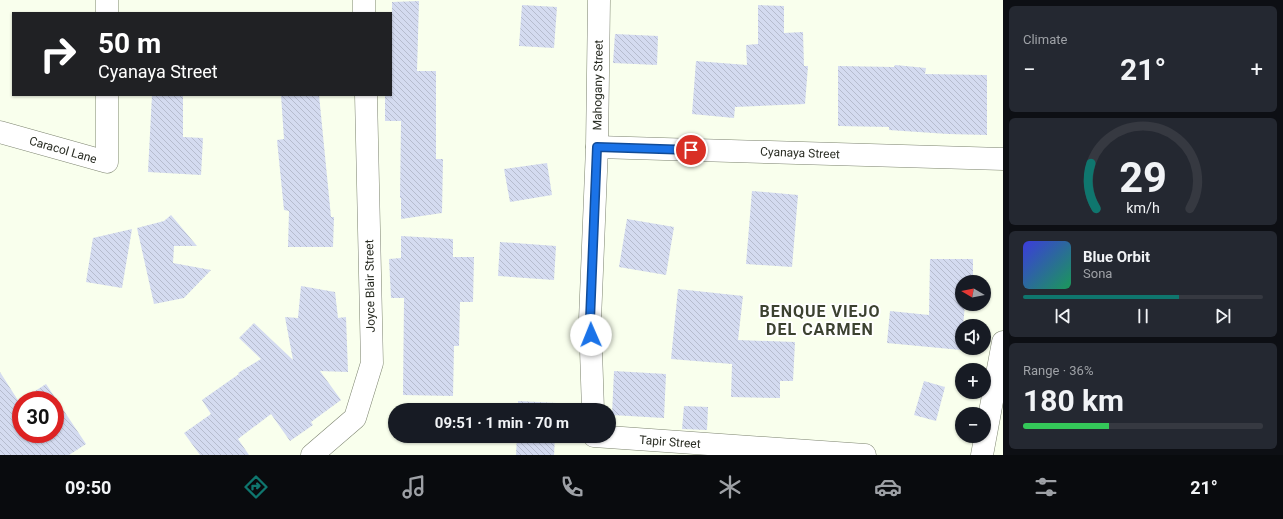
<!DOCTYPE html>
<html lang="en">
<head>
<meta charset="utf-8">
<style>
	:root { --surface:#171b24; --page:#242831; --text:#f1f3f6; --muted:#9ea1a6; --line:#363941; --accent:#0f766e }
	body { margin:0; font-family:Roboto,sans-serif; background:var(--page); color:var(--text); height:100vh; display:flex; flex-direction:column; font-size:15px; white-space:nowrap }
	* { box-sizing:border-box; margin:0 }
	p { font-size:13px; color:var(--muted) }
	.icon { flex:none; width:22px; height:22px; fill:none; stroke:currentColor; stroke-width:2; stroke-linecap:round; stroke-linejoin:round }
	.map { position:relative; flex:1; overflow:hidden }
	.panel { display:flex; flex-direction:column; gap:6px; padding:6px; background:#0d0f14; width:280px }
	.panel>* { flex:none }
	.banner { position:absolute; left:12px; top:12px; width:380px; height:84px; border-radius:0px; box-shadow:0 1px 3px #0004; background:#202124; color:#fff; overflow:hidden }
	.needle { width:26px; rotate:280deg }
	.fabs { position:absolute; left:955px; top:275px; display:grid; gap:8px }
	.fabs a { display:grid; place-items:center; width:36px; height:36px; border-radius:50%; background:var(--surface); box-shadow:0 1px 3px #0004; font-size:20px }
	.speed { position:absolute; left:12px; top:391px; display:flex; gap:8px; font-size:20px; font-weight:700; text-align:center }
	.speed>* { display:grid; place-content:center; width:52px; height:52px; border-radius:50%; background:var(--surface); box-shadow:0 1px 3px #0004; line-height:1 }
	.speed .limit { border:6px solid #d22; background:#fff; color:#111 }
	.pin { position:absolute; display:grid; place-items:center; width:34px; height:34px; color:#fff; margin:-17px; border:2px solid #fff; border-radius:50%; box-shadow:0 1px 4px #0007 }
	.me { position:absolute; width:44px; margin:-22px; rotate:359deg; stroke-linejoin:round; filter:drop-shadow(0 0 3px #0008) }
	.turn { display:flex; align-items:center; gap:14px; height:84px; padding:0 20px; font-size:18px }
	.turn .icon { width:52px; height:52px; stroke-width:2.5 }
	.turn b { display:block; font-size:28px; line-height:34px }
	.big { font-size:30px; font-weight:700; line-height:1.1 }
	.panel .card { flex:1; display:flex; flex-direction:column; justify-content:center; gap:6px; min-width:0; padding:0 14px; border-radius:6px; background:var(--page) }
	.panel .dial { align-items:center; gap:0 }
	.dial svg { height:104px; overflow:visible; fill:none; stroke:var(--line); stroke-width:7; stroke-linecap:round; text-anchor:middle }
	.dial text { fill:var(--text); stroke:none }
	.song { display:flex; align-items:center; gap:12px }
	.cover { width:48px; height:48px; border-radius:6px; background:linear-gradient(135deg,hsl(240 70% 55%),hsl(150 70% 35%)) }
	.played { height:4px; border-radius:2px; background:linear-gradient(90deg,var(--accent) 65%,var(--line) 65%) }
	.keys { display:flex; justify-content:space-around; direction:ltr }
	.heat { display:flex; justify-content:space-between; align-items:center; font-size:22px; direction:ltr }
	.charge { height:6px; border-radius:3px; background:linear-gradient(90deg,#34c759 36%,var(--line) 0) }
	.trip { position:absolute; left:388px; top:403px; width:228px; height:40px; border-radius:20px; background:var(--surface); box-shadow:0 1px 3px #0004; font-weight:700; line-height:40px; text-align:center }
	.dock { display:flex; height:64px; justify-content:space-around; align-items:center; background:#090b0e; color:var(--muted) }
	.dock .icon { width:28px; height:28px }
	.dock .current { color:var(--accent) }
	.dock b { font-size:18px; color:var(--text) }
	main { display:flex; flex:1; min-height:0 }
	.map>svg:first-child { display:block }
	.building { fill:url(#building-back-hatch) }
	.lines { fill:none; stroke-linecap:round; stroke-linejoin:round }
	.minor-casing { stroke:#7d8470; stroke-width:23 }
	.minor { stroke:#fff; stroke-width:22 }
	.route-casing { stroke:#114b97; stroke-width:10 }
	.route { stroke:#1a73e8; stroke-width:7 }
	.labels { text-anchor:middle; stroke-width:3.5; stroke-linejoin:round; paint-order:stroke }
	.street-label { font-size:12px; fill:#292c23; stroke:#fff }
	.district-label { font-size:16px; font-weight:bold; letter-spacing:1px; fill:#3c4230; stroke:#fff }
</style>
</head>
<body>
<main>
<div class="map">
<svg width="1003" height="455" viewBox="0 0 1003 455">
	<defs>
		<pattern id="building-back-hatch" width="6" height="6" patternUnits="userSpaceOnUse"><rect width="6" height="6" fill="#d4dbf0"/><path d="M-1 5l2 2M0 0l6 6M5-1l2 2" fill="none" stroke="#b6bcce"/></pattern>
	</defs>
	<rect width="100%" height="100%" fill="#f9ffed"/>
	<g class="building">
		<path d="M419 1 417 71H436V159H443L442 213 401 219V198H400L401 121H385V95H391L392 2Z"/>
		<path d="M522 5 557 7 554 48 519 46Z"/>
		<path d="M758 5 784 6V33L803 32 804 66H808L805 104 735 107 734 118 692 114 696 61 747 65 746 45 758 44Z"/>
		<path d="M615 34 658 36 657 65 613 63Z"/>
		<path d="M895 65 926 68 925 74 987 75V135L948 134 889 130V127L838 126V66L894 67Z"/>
		<path d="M152 95H183V137L203 138 201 175 148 172Z"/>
		<path d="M281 95H319L331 217H334L333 247H288L289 211 284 210 277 140 284 139Z"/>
		<path d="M547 163 552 195 510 202 504 169Z"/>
		<path d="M752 191 798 195 792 267 746 264Z"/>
		<path d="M171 215 197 246H174L173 263 211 270 184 298 154 304 137 228 164 221Z"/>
		<path d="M627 219 674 227 666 275 619 267Z"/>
		<path d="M132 229 122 288 86 282 93 238Z"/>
		<path d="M401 236 453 239V257H474L473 302H460L459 346H454L453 396 403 395 404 298H391L389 259 401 258Z"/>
		<path d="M500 242 556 246 554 280 498 276Z"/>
		<path d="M930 259H973V282H962V304H965L961 350 887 343 890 311 929 315Z"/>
		<path d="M301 286 335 292 338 318 346 317 348 372 320 371 341 400 311 422 313 425 290 441 271 414 238 439 249 455H200L184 433 211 414 202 400 239 374 238 373 261 359 239 338 254 323 293 360 285 317 298 318Z"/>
		<path d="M678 289 743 296 738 340 795 342 793 381H780V398L731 397 732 364 671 359Z"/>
		<path d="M614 371 666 374 664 418 612 415Z"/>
		<path d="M0 372 19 402 21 400V434H55V400H21L46 384 86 444 69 455H0Z"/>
		<path d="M924 381 945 387 936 421 914 415Z"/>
		<path d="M518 401 557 403 556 410H518Z"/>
		<path d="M684 406 708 407 707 430 682 429Z"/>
		<path d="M517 436H555L554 455H516Z"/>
	</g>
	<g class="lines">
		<defs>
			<g id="minor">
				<path d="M364 0V13"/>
				<path d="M107 13V0"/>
				<path d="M0 132 107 162V95"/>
				<path d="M597 147 1003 159"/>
				<path d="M593 410 590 320 597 147 599 0"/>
				<path d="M594 436 865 455"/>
				<path d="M312 455 355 418 372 363 366 95"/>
				<path d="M982 455 1003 342"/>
			</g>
		</defs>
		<use href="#minor" class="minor-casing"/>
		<use href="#minor" class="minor"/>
	</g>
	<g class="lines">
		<defs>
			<path id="route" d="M591 335 590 320 597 147 691 150"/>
		</defs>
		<use href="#route" class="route-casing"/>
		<use href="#route" class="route"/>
	</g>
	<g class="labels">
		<g class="street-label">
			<text transform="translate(598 85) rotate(-89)" y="4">Mahogany Street</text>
			<text transform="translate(63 150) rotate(16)" y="4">Caracol Lane</text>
			<text transform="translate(800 153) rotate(2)" y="4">Cyanaya Street</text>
			<text transform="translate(370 286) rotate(-91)" y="4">Joyce Blair Street</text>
			<text transform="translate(670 442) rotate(4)" y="4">Tapir Street</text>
		</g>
		<g class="district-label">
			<text x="820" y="317">BENQUE VIEJO<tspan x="820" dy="18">DEL CARMEN</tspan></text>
		</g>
	</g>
</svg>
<div class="fabs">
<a><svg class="needle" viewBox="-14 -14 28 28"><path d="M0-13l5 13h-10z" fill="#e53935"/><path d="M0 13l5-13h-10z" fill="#9ea1a6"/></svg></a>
<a><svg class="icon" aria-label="sound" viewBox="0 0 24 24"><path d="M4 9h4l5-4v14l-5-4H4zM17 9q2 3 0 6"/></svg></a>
<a>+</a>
<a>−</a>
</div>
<div class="speed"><div class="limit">30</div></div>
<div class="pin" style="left:691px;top:150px;background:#d93025"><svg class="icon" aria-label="arrive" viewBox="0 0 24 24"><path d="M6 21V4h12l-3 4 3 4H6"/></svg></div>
<svg class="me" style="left:591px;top:335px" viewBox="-20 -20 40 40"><circle r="19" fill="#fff"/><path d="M0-13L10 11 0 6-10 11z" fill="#1a73e8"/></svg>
<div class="trip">09:51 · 1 min · 70 m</div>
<div class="banner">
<div class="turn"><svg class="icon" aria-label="right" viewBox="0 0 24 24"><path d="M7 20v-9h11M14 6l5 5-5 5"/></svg><div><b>50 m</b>Cyanaya Street</div></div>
</div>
</div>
<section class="panel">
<div class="card"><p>Climate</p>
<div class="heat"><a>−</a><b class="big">21°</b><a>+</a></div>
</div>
<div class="card dial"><svg viewBox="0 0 100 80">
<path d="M14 69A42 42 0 1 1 86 69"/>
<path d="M14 69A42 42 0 0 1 10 34" stroke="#0f766e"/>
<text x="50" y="56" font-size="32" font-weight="700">29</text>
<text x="50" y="72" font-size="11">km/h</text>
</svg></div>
<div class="card">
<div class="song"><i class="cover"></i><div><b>Blue Orbit</b><p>Sona</p></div></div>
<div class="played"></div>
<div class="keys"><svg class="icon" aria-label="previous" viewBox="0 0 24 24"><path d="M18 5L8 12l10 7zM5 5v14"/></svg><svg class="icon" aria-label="pause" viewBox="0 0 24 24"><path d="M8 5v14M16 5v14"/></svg><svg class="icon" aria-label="next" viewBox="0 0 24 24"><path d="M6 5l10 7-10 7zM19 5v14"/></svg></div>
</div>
<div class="card"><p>Range · 36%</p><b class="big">180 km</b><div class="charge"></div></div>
</section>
</main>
<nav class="dock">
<b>09:50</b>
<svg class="icon current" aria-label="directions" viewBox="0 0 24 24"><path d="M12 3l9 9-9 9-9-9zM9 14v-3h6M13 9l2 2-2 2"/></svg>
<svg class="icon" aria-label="music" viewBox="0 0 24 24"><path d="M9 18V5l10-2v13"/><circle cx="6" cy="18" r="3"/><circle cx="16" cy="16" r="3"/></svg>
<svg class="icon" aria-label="phone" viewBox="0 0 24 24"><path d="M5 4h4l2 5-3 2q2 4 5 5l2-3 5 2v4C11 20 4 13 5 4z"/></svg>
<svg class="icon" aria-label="climate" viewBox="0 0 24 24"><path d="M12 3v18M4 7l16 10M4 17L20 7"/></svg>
<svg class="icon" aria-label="car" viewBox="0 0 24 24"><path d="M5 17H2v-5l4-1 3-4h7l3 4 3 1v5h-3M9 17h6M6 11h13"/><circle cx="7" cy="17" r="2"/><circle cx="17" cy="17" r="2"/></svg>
<svg class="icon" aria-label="filters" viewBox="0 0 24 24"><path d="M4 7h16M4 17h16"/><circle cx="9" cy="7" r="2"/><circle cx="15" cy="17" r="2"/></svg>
<b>21°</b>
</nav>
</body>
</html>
